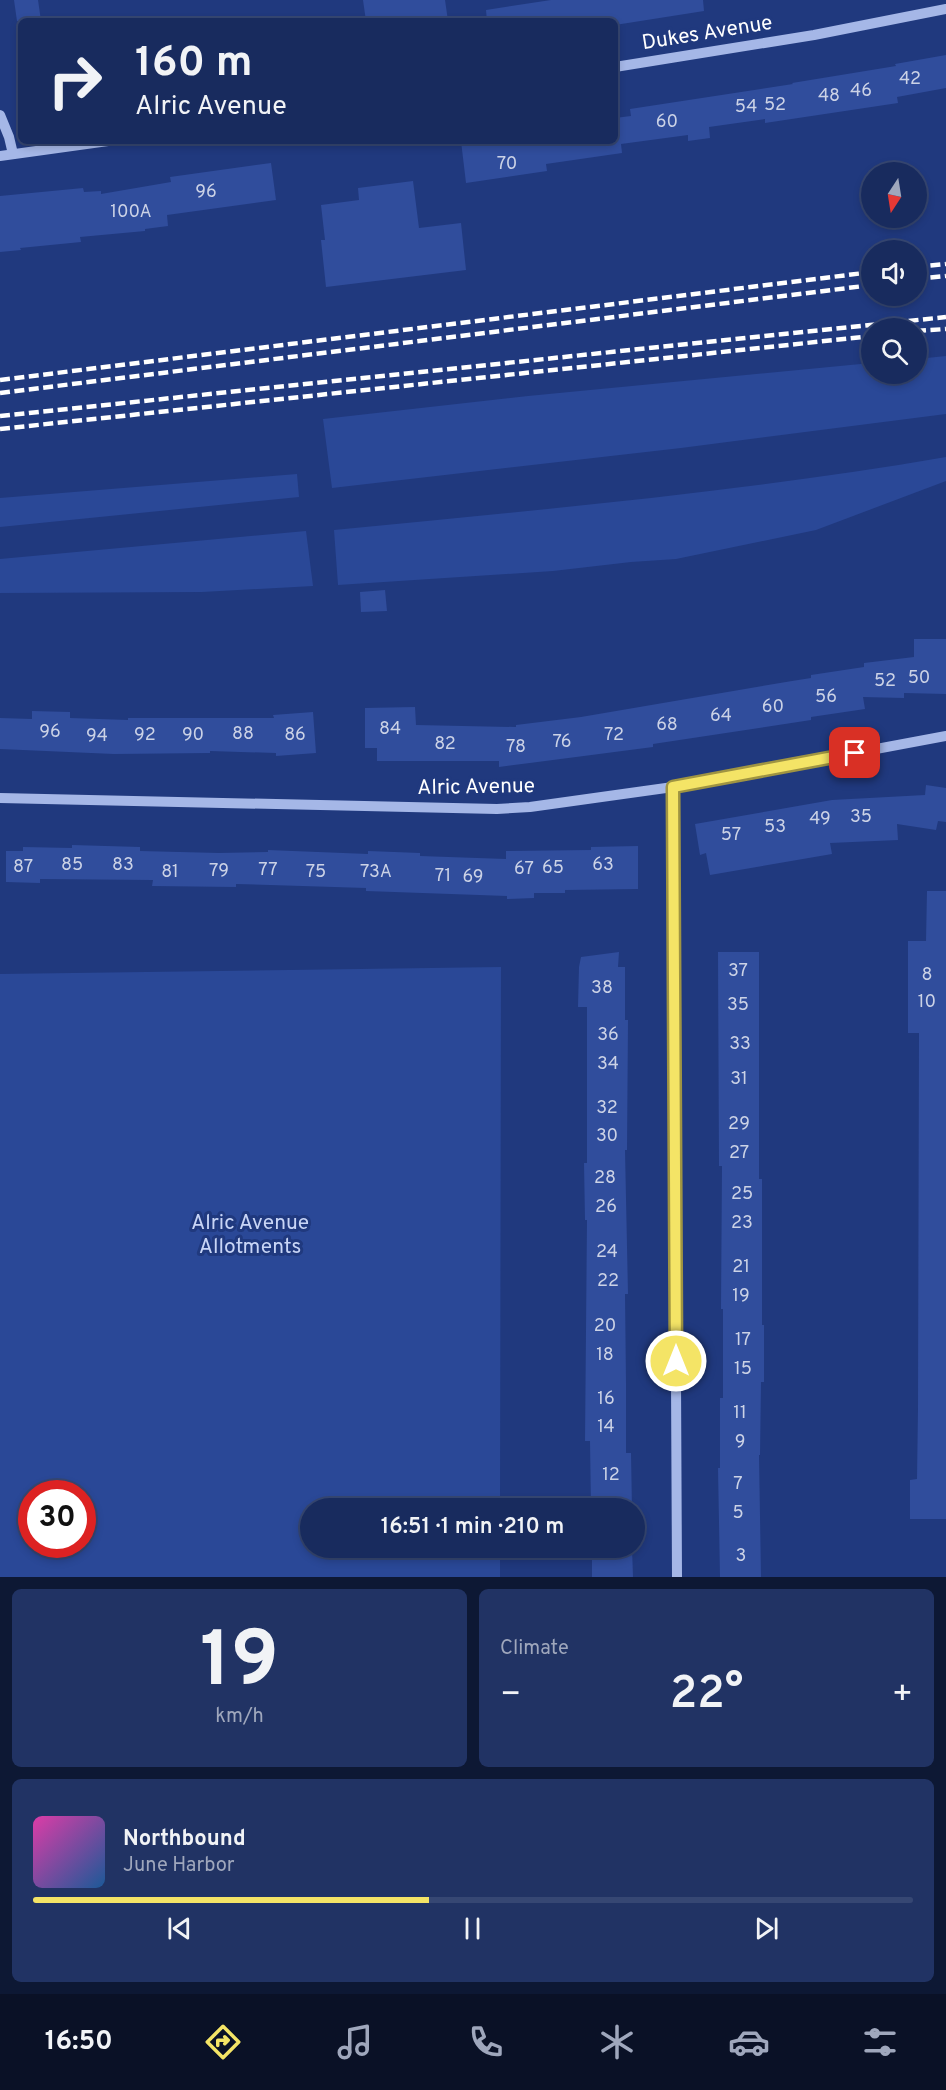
<!DOCTYPE html>
<html lang="en">
<head>
<meta charset="utf-8">
<style>
	:root { --surface:#182b5e; --page:#213364; --text:#f1f3f6; --muted:#9fa7bc; --line:#364773; --accent:#f4e466 }
	body { margin:0; font-family:Overpass,sans-serif; background:var(--page); color:var(--text); height:100vh; display:flex; flex-direction:column; font-size:22px; white-space:nowrap }
	* { box-sizing:border-box; margin:0 }
	p { font-size:20px; color:var(--muted) }
	.icon { flex:none; width:33px; height:33px; fill:none; stroke:currentColor; stroke-width:2; stroke-linecap:round; stroke-linejoin:round }
	.map { position:relative; height:1577px; overflow:hidden }
	.drawer { display:flex; flex-direction:column; gap:12px; padding:12px; background:#0d1834; flex:1 }
	.drawer>* { flex:none }
	.top-card { position:absolute; left:18px; top:18px; width:600px; height:126px; border-radius:9px; box-shadow:0 3px 9px #0003,0 0 0 2px var(--line); background:#182b5e; color:var(--text); overflow:hidden }
	.needle { width:39px; rotate:192deg }
	.controls { position:absolute; left:861px; top:162px; display:grid; gap:12px }
	.controls a { display:grid; place-items:center; width:66px; height:66px; border-radius:50%; background:var(--surface); box-shadow:0 3px 9px #0003,0 0 0 2px var(--line); font-size:30px }
	.speed { position:absolute; left:18px; top:1480px; display:flex; gap:12px; font-size:30px; font-weight:700; text-align:center }
	.speed>* { display:grid; place-content:center; width:78px; height:78px; border-radius:50%; background:var(--surface); box-shadow:0 3px 9px #0003,0 0 0 2px var(--line); line-height:1 }
	.speed .limit { border:9px solid #d22; background:#fff; color:#111 }
	.pin { position:absolute; display:grid; place-items:center; width:51px; height:51px; color:#fff; margin:-26px; border-radius:12px; box-shadow:0 3px 9px #0006 }
	.me { position:absolute; width:66px; margin:-33px; rotate:0deg; stroke-linejoin:round; filter:drop-shadow(0 0 4px #0008) }
	.turn { display:flex; align-items:center; gap:21px; height:126px; padding:0 18px; font-size:27px }
	.turn .icon { width:78px; height:78px; stroke-width:2.5 }
	.turn b { display:block; font-size:42px; line-height:51px }
	.big { font-size:45px; font-weight:600; line-height:1.1 }
	.drawer .card { flex:1; display:flex; flex-direction:column; justify-content:center; gap:9px; min-width:0; padding:0 21px; border-radius:9px; background:var(--page) }
	.drawer .dial { align-items:center; gap:0 }
	.dial b { font-size:78px; line-height:1 }
	.song { display:flex; align-items:center; gap:18px }
	.cover { width:72px; height:72px; border-radius:9px; background:linear-gradient(135deg,hsl(320 70% 55%),hsl(210 70% 35%)) }
	.played { height:6px; border-radius:3px; background:linear-gradient(90deg,var(--accent) 45%,var(--line) 45%) }
	.keys { display:flex; justify-content:space-around; direction:ltr }
	.heat { display:flex; justify-content:space-between; align-items:center; font-size:33px; direction:ltr }
	.drawer .tiles { flex:1; display:grid; gap:12px; grid-template-columns:1fr 1fr }
	.card:last-child { grid-column:span 2 }
	.trip { position:absolute; left:300px; top:1498px; width:345px; height:60px; border-radius:30px; background:var(--surface); box-shadow:0 3px 9px #0003,0 0 0 2px var(--line); font-weight:600; line-height:60px; text-align:center }
	.menu { display:flex; height:96px; justify-content:space-around; align-items:center; background:#0a1126; color:var(--muted) }
	.menu .icon { width:42px; height:42px }
	.menu .selected { color:var(--accent) }
	.menu b { font-size:27px; color:var(--text) }
	.map>svg:first-child { display:block }
	.green { fill:#2a4897; fill-rule:evenodd }
	.building { fill:#304d9c }
	.lines { fill:none; stroke-linecap:round; stroke-linejoin:round }
	.minor { stroke:#a5b7e7; stroke-width:10 }
	.rail { stroke:#fff; stroke-width:4.5; stroke-dasharray:10 4.5; stroke-linecap:butt }
	.route-casing { stroke:#9f9442; stroke-width:15 }
	.route { stroke:#f4e466; stroke-width:10 }
	.labels { text-anchor:middle; stroke-width:6; stroke-linejoin:round; paint-order:stroke }
	.number-label { font-size:18px; fill:#cbd2e6 }
	.street-label { font-size:21px; fill:#fff; stroke:#20397e }
	.park-label { font-size:21px; fill:#c8d5f6; stroke:#20397e }
</style>
</head>
<body>
<div class="map">
<svg width="946" height="1577" viewBox="0 0 946 1577">
	<rect width="100%" height="100%" fill="#20397e"/>
	<g class="green">
		<path d="M946 356V414L681 448 332 488 323 419 528 396 871 363 872 374H916L917 359Z"/>
		<path d="M946 457V481L816 530 676 559 631 562 553 571 338 585 334 530C538 510 743 492 946 457Z"/>
		<path d="M297 474 299 497 0 527V498Z"/>
		<path d="M306 531 313 586 202 592 0 593V559Z"/>
		<path d="M501 967 500 1509H310V1548H500V1577H0V974ZM32 1494H82V1545H32Z"/>
	</g>
	<g class="building">
		<path d="M14 0H38L41 21H17Z"/>
		<path d="M363 0H445L448 21H366Z"/>
		<path d="M551 0H703L704 11 615 25V21H487L486 10Z"/>
		<path d="M946 55V88L897 97 898 103 765 123V119L709 127 710 138 688 141V135L621 144 622 153 546 164 547 171 466 183 461 141H615V118L631 116 630 109 793 84 792 83 896 66 895 64Z"/>
		<path d="M271 163 276 200 167 215 168 226 145 229V231L80 237 81 242 20 248 21 250 0 252V196L83 188 84 192 101 191V194L171 182 170 177Z"/>
		<path d="M413 181 419 228 461 223 466 270 326 287 321 240H325L321 205 359 200 358 188Z"/>
		<path d="M385 590 387 611 361 612 360 592Z"/>
		<path d="M914 639H946V694L904 693V698L863 697 865 709 811 717V720L653 744V747L499 767V761H377V748H365V708L415 707 416 725 516 727V725L581 717 792 681 811 678V675L864 667V663L914 657Z"/>
		<path d="M32 711 70 712V718L128 720V718H274L273 715 313 712 316 753 276 756V753L210 751V753L114 754 0 749V718L32 719Z"/>
		<path d="M926 785 946 788V822L938 821 936 830 897 824 898 840 830 843 832 854 710 875 706 853 700 855 695 824 832 800 925 795Z"/>
		<path d="M72 845 140 847V851L219 853 268 852V850L368 854V851L420 853V856L506 859V851L591 850V847L638 846V889L565 890V893H534V898L507 899V896L366 891V888L236 884V887L152 886 153 880 40 879V883L6 882V851H23V847L72 848Z"/>
		<path d="M927 891H946V1519H910V1480L917 1479 918 1409 919 1033H908V941H926Z"/>
		<path d="M619 952 618 967H625V1020H628L627 1150H625L628 1294H625L626 1383V1453H631L632 1509H591L590 1441H585L587 1220H585L584 1163H587V1007H578L579 967 581 957Z"/>
		<path d="M718 952H759V1179H762V1325H764V1382H761L760 1455H759L761 1577H720L718 1468H720V1398H723V1309H721L722 1166H719Z"/>
		<path d="M592 1548H632L633 1577H592Z"/>
	</g>
	<g class="lines">
		<g class="minor">
			<path d="M615 67 814 35 946 9"/>
			<path d="M0 115 9 137 13 154"/>
			<path d="M0 156 108 141"/>
			<path d="M673 787 677 1577"/>
			<path d="M0 798 497 809 530 807 673 787 946 736"/>
		</g>
		<g class="rail">
			<path d="M916 267 946 264"/>
			<path d="M916 279 946 276"/>
			<path d="M916 331 946 329"/>
			<path d="M0 380 872 272"/>
			<path d="M0 393 872 285"/>
			<path d="M0 416 946 317"/>
			<path d="M0 429 872 336"/>
		</g>
	</g>
	<g class="lines">
		<defs>
			<path id="route" d="M676 1361 673 787 855 753"/>
		</defs>
		<use href="#route" class="route-casing"/>
		<use href="#route" class="route"/>
	</g>
	<g class="labels">
		<g class="number-label">
			<text x="910" y="84">42</text>
			<text x="861" y="96">46</text>
			<text x="829" y="101">48</text>
			<text x="775" y="110">52</text>
			<text x="746" y="112">54</text>
			<text x="667" y="127">60</text>
			<text x="507" y="169">70</text>
			<text x="206" y="197">96</text>
			<text x="131" y="217">100A</text>
			<text x="919" y="683">50</text>
			<text x="885" y="686">52</text>
			<text x="826" y="702">56</text>
			<text x="773" y="712">60</text>
			<text x="721" y="721">64</text>
			<text x="667" y="730">68</text>
			<text x="390" y="734">84</text>
			<text x="50" y="737">96</text>
			<text x="243" y="739">88</text>
			<text x="145" y="740">92</text>
			<text x="193" y="740">90</text>
			<text x="295" y="740">86</text>
			<text x="614" y="740">72</text>
			<text x="97" y="741">94</text>
			<text x="562" y="747">76</text>
			<text x="445" y="749">82</text>
			<text x="516" y="752">78</text>
			<text x="861" y="822">35</text>
			<text x="820" y="824">49</text>
			<text x="775" y="832">53</text>
			<text x="731" y="840">57</text>
			<text x="72" y="870">85</text>
			<text x="123" y="870">83</text>
			<text x="603" y="870">63</text>
			<text x="23" y="872">87</text>
			<text x="553" y="873">65</text>
			<text x="524" y="874">67</text>
			<text x="268" y="875">77</text>
			<text x="219" y="876">79</text>
			<text x="170" y="877">81</text>
			<text x="316" y="877">75</text>
			<text x="376" y="877">73A</text>
			<text x="443" y="881">71</text>
			<text x="473" y="882">69</text>
			<text x="738" y="976">37</text>
			<text x="927" y="980">8</text>
			<text x="602" y="993">38</text>
			<text x="927" y="1007">10</text>
			<text x="738" y="1010">35</text>
			<text x="608" y="1040">36</text>
			<text x="740" y="1049">33</text>
			<text x="608" y="1069">34</text>
			<text x="739" y="1084">31</text>
			<text x="607" y="1113">32</text>
			<text x="739" y="1129">29</text>
			<text x="607" y="1141">30</text>
			<text x="739" y="1158">27</text>
			<text x="605" y="1183">28</text>
			<text x="742" y="1199">25</text>
			<text x="606" y="1212">26</text>
			<text x="742" y="1228">23</text>
			<text x="607" y="1257">24</text>
			<text x="741" y="1272">21</text>
			<text x="608" y="1286">22</text>
			<text x="741" y="1301">19</text>
			<text x="605" y="1331">20</text>
			<text x="743" y="1345">17</text>
			<text x="605" y="1360">18</text>
			<text x="743" y="1374">15</text>
			<text x="606" y="1404">16</text>
			<text x="740" y="1418">11</text>
			<text x="606" y="1432">14</text>
			<text x="740" y="1447">9</text>
			<text x="611" y="1480">12</text>
			<text x="738" y="1489">7</text>
			<text x="738" y="1518">5</text>
			<text x="741" y="1561">3</text>
		</g>
		<g class="street-label">
			<text transform="translate(707 32) rotate(-9)" y="7">Dukes Avenue</text>
			<text transform="translate(476 786) rotate(-1)" y="7">Alric Avenue</text>
		</g>
		<g class="park-label">
			<text x="250" y="1229">Alric Avenue<tspan x="250" dy="24">Allotments</tspan></text>
		</g>
	</g>
</svg>
<div class="controls">
<a><svg class="needle" viewBox="-14 -14 28 28"><path d="M0-13l5 13h-10z" fill="#e53935"/><path d="M0 13l5-13h-10z" fill="#9fa7bc"/></svg></a>
<a><svg class="icon" aria-label="sound" viewBox="0 0 24 24"><path d="M4 9h4l5-4v14l-5-4H4zM17 9q2 3 0 6"/></svg></a>
<a><svg class="icon" aria-label="search" viewBox="0 0 24 24"><circle cx="10" cy="10" r="6"/><path d="M15 15l6 6"/></svg></a>
</div>
<div class="speed"><div class="limit">30</div></div>
<div class="pin" style="left:855px;top:753px;background:#d93025"><svg class="icon" aria-label="arrive" viewBox="0 0 24 24"><path d="M6 21V4h12l-3 4 3 4H6"/></svg></div>
<svg class="me" style="left:676px;top:1361px" viewBox="-20 -20 40 40"><circle r="17" fill="#f4e466" stroke="#fff" stroke-width="3"/><path d="M0-11L8 9 0 5-8 9z" fill="#fff"/></svg>
<div class="trip">16:51 · 1 min · 210 m</div>
<div class="top-card">
<div class="turn"><svg class="icon" aria-label="right" viewBox="0 0 24 24"><path d="M7 20v-9h11M14 6l5 5-5 5"/></svg><div><b>160 m</b>Alric Avenue</div></div>
</div>
</div>
<section class="drawer">
<div class="tiles">
<div class="card dial"><b>19</b><p>km/h</p></div>
<div class="card"><p>Climate</p>
<div class="heat"><a>−</a><b class="big">22°</b><a>+</a></div>
</div>
<div class="card">
<div class="song"><i class="cover"></i><div><b>Northbound</b><p>June Harbor</p></div></div>
<div class="played"></div>
<div class="keys"><svg class="icon" aria-label="previous" viewBox="0 0 24 24"><path d="M18 5L8 12l10 7zM5 5v14"/></svg><svg class="icon" aria-label="pause" viewBox="0 0 24 24"><path d="M8 5v14M16 5v14"/></svg><svg class="icon" aria-label="next" viewBox="0 0 24 24"><path d="M6 5l10 7-10 7zM19 5v14"/></svg></div>
</div>
</div>
</section>
<nav class="menu">
<b>16:50</b>
<svg class="icon selected" aria-label="directions" viewBox="0 0 24 24"><path d="M12 3l9 9-9 9-9-9zM9 14v-3h6M13 9l2 2-2 2"/></svg>
<svg class="icon" aria-label="music" viewBox="0 0 24 24"><path d="M9 18V5l10-2v13"/><circle cx="6" cy="18" r="3"/><circle cx="16" cy="16" r="3"/></svg>
<svg class="icon" aria-label="phone" viewBox="0 0 24 24"><path d="M5 4h4l2 5-3 2q2 4 5 5l2-3 5 2v4C11 20 4 13 5 4z"/></svg>
<svg class="icon" aria-label="climate" viewBox="0 0 24 24"><path d="M12 3v18M4 7l16 10M4 17L20 7"/></svg>
<svg class="icon" aria-label="car" viewBox="0 0 24 24"><path d="M5 17H2v-5l4-1 3-4h7l3 4 3 1v5h-3M9 17h6M6 11h13"/><circle cx="7" cy="17" r="2"/><circle cx="17" cy="17" r="2"/></svg>
<svg class="icon" aria-label="filters" viewBox="0 0 24 24"><path d="M4 7h16M4 17h16"/><circle cx="9" cy="7" r="2"/><circle cx="15" cy="17" r="2"/></svg>
</nav>
</body>
</html>
